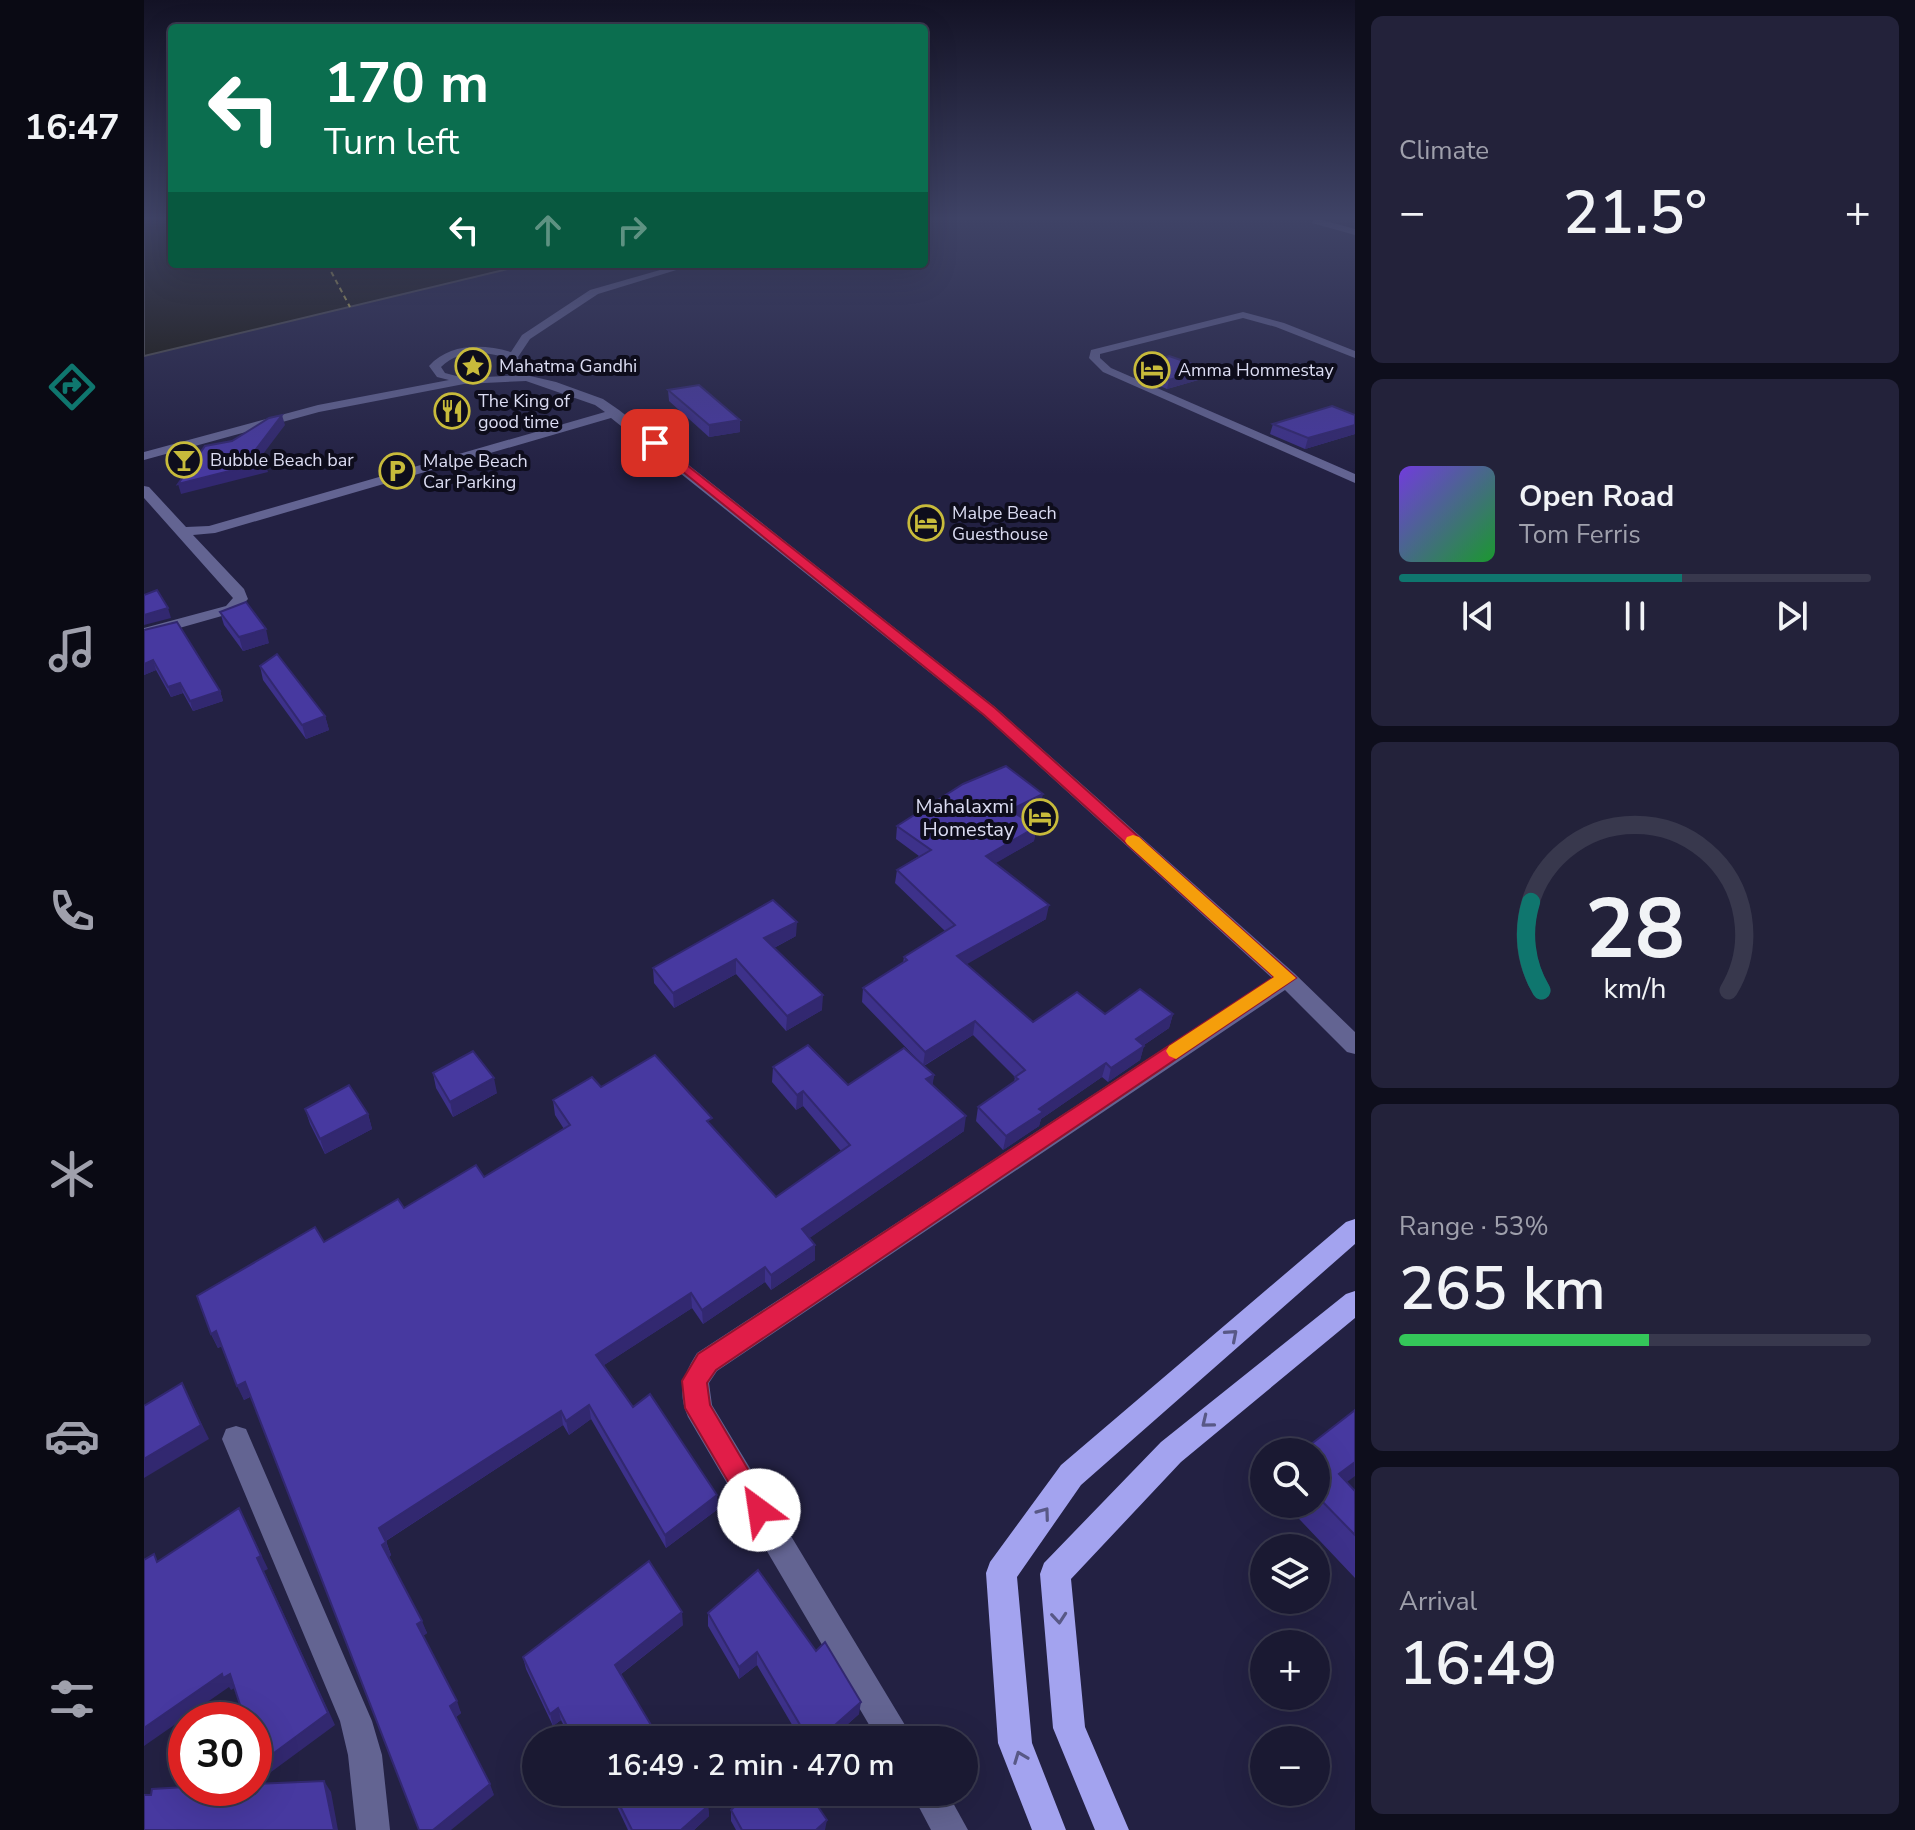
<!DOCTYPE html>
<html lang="en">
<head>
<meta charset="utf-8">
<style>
	:root { --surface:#1a1932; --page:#23223a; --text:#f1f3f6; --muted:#9fa0ac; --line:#38384d; --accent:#0f766e }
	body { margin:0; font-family:"Nunito Sans",sans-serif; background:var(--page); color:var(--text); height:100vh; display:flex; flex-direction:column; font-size:30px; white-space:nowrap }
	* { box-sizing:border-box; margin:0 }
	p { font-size:26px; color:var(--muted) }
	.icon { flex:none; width:44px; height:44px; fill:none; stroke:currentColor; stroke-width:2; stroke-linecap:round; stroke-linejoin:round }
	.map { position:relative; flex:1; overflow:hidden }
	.side { display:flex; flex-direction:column; gap:16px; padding:16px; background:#0e0e1c; width:560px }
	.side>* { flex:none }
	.banner { position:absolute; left:24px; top:24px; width:760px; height:244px; border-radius:8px; box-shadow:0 8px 32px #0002,0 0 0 2px var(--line); background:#0b6e4f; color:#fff; overflow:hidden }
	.controls { position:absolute; left:1106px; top:1438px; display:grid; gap:16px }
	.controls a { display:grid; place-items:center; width:80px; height:80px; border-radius:50%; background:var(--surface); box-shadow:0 8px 32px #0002,0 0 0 2px var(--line); font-size:40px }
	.speed { position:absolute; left:24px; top:1702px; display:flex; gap:16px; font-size:40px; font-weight:700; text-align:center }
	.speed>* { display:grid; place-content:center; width:104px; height:104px; border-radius:50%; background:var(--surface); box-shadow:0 8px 32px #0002,0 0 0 2px var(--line); line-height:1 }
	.speed .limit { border:12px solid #d22; background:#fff; color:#111 }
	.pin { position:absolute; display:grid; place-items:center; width:68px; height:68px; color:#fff; margin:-34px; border-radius:16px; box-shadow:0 4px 12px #0006 }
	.me { position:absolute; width:88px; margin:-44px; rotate:329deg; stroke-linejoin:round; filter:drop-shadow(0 0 6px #0008) }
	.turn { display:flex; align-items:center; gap:28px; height:168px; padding:0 24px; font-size:36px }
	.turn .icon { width:104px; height:104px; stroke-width:2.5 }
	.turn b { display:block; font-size:56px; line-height:68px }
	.lanes { display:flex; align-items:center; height:76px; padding:0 24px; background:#0003; justify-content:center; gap:40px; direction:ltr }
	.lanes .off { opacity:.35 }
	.big { font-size:60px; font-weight:600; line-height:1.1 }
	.side .card { flex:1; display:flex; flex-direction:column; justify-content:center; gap:12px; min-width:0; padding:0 28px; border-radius:12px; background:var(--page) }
	.side .dial { align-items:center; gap:0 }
	.dial svg { height:208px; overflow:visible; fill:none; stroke:var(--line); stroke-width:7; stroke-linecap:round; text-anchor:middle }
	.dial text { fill:var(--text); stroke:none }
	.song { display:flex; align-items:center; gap:24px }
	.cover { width:96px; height:96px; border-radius:12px; background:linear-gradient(135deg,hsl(260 70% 55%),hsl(130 70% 35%)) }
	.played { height:8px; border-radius:4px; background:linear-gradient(90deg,var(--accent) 60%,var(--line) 60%) }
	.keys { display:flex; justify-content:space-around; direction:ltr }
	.heat { display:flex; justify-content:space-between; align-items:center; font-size:44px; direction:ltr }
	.charge { height:12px; border-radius:6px; background:linear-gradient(90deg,#34c759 53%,var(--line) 0) }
	.trip { position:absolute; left:378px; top:1726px; width:456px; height:80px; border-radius:40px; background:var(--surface); box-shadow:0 8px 32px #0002,0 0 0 2px var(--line); font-weight:600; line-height:80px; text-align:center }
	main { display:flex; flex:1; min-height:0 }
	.tab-bar { display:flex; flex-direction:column; width:144px; justify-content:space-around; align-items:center; background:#0a0a14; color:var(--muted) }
	.tab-bar .icon { width:56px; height:56px }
	.tab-bar .current { color:var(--accent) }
	.tab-bar b { font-size:36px; color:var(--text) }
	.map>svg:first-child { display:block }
	.water { fill:#151302; stroke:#504f4a; stroke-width:2 }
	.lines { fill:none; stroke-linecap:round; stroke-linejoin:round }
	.ferry { stroke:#dfd14a; stroke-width:2; stroke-dasharray:5 4; stroke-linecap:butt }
	.path { stroke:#7b7b97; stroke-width:2; stroke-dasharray:4 2; stroke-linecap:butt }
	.minor { fill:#636492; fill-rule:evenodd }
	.major { fill:#a3a3ef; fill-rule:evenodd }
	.wall { fill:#3d318a }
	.shaded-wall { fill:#322870 }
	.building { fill:#4739a0; stroke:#322870; stroke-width:2 }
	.oneway { stroke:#585886 }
	.route { fill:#e11d48; stroke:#92132f; stroke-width:2 }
	.slow { fill:#f59e0b }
	.labels { text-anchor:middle; stroke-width:8; stroke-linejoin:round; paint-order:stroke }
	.far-poi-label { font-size:18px; fill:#dbdcf2; stroke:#0e0d1c; text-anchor:start }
	.poi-label { font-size:20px; fill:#dbdcf2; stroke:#0e0d1c; text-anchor:end }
</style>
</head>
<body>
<main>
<nav class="tab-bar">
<b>16:47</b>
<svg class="icon current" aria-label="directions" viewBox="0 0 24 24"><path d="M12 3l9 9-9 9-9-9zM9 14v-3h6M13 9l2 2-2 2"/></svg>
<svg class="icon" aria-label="music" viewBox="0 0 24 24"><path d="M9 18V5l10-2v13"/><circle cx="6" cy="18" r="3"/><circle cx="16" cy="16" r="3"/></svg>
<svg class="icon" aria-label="phone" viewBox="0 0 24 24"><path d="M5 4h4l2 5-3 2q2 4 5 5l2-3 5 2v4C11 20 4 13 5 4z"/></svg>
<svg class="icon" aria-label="climate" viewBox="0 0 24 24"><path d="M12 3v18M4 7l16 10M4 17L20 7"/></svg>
<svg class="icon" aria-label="car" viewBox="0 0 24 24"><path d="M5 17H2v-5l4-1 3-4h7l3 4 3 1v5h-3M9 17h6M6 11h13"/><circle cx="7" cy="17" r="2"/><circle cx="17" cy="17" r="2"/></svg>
<svg class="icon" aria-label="filters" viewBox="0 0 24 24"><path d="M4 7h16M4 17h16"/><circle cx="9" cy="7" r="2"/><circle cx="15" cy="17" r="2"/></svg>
</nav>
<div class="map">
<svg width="1211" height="1830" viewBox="0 0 1211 1830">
	<rect width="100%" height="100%" fill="#232143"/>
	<path class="water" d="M0 218H28V264H385L0 356Z"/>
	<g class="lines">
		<path class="ferry" d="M183 264 206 307"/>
		<path class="path" d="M370 264 379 269"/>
		<g class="minor">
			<path d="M1171 218 1211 229V235L1168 223Z"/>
			<path d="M537 264H552L454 294 386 339 374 357 378 370H370L364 358C341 351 315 349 297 367L301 373 320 378 382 375 412 382 459 399 475 410 851 707 1150 973 1211 1032V1054L1203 1052 1141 990 573 1371 565 1383 568 1405 770 1740H734L544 1417C533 1392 539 1375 553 1353L1128 978 839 715 467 418 71 533 49 535 100 589 104 599 92 612 0 638V628L82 606 89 598 0 498V486L5 487 42 527 65 526 461 412 451 405 382 381 320 384 175 412 0 460V452L174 405 305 380 293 377 285 366C306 343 339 344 367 352L378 335 446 290Z"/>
			<path d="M1099 312 1140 323 1211 351V358L1132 327 1099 318 956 354V358L967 368 1211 474V483L959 372 945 358 947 350Z"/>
			<path d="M92 1426 102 1429 228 1721 238 1755 246 1830H212L204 1755 196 1721 78 1439 82 1429Z"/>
			<path d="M767 1792H803L824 1830H787Z"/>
		</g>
		<g class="major">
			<path d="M1211 1219V1244L937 1485 873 1577 888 1743 922 1830H888L854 1743 842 1573 846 1562 917 1465 1202 1222Z"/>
			<path d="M1211 1291V1318L1037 1462 927 1579 941 1727 985 1830H951L909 1728 896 1574 900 1563 1017 1442 1202 1294Z"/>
		</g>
	</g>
	<g class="wall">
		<path d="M995 368 1061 378 1023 389 993 376Z"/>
		<path d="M524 390 596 420V432L565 437 525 401Z"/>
		<path d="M1211 415V434L1161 449 1126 434 1129 424Z"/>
		<path d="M76 612 125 643 99 651 80 625Z"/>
		<path d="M0 630 76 691 79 701 49 711 39 693 27 697 12 670 0 675Z"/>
		<path d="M116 666 181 716 185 730 162 739 119 680Z"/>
		<path d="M896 807 877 817 892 827 890 841 851 863 902 919 822 964 889 1022 961 1014H1029L1025 1028 1000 1045 996 1060 964 1082 958 1077 897 1119 895 1126 859 1150 832 1121 834 1107 870 1082 871 1077 829 1035 780 1066 790 1075 788 1085 820 1131 665 1238 671 1260 627 1290 621 1282 559 1324 548 1308 460 1365 489 1407 574 1509 522 1548 447 1419 425 1435 419 1425 242 1541 247 1555 245 1557 283 1633 279 1636 317 1713 312 1717 350 1795 106 1397 100 1400 78 1346 74 1348 67 1334 180 1242 260 1208 340 1177 420 1129 411 1115 409 1100 457 1087 568 1126 632 1197 697 1151 659 1106 652 1110 628 1082 629 1067 704 1085 774 1060 718 1002 719 988 759 963 760 957 801 931 751 883 753 870 775 856 752 839 753 826Z"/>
		<path d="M652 936 630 948 678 1010 642 1031 592 974 530 1008 510 983 509 968Z"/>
		<path d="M289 1073 353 1093 309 1117 292 1088Z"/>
		<path d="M161 1109 224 1114 228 1129 181 1154 166 1124Z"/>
		<path d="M1172 1452 1211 1491V1578L1141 1504H1172Z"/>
		<path d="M564 1613 672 1651 715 1714 686 1740H657L613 1665 595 1679 564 1626Z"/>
		<path d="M539 1625 476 1675 516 1740H427L417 1720 409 1726 382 1669 379 1657Z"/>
		<path d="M466 1792H556L564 1806 565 1816 550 1830H484Z"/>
		<path d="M587 1810 681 1830H592L587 1821Z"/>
	</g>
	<g class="shaded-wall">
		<path d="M1063 369 1061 378 1023 389 1025 380Z"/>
		<path d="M138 415 141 425 113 462 110 452Z"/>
		<path d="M596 420V432L565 437V425Z"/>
		<path d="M1211 425V434L1161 449 1164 438Z"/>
		<path d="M121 462 124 472 37 494 34 484Z"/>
		<path d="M24 608 27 618 0 625V615Z"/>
		<path d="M122 629 125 643 99 651 95 637Z"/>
		<path d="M9 660 12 670 0 675V664Z"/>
		<path d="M36 683 39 693 27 697 24 687Z"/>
		<path d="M76 691 79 701 49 711 46 701Z"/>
		<path d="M181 716 185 730 162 739 158 725Z"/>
		<path d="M899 794 896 807 863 824 866 810Z"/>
		<path d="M892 827 890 841 840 870 842 856Z"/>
		<path d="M905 905 902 919 811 971 813 956Z"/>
		<path d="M653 922 652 936 620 953V938Z"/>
		<path d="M592 959V974L530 1008 529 993Z"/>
		<path d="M679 995 678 1010 642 1031 643 1016Z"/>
		<path d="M1029 1014 1025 1028 988 1053 992 1039Z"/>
		<path d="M831 1021 829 1035 779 1066 781 1052Z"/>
		<path d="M1000 1046 996 1060 964 1082 967 1068Z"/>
		<path d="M962 1063 958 1077 897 1119 895 1126 859 1150 862 1136 895 1109Z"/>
		<path d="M790 1075 788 1090 782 1079Z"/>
		<path d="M350 1078 353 1093 309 1117 306 1102Z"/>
		<path d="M659 1091V1106L652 1110 653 1095Z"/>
		<path d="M224 1114 228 1129 181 1154 176 1139Z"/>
		<path d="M822 1116 820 1131 657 1244 658 1229Z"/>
		<path d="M671 1245V1260L627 1290V1275Z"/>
		<path d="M621 1267V1282L559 1324 558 1310Z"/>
		<path d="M547 1293 548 1308 454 1369 452 1355Z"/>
		<path d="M72 1331 79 1345 74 1348 67 1334Z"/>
		<path d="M101 1382 107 1396 100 1400 93 1386Z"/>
		<path d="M38 1383 65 1439 0 1478V1459Z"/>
		<path d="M445 1405 447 1419 425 1435 422 1421Z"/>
		<path d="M417 1411 419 1425 240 1542 235 1528Z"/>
		<path d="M1211 1462V1476L1179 1500 1195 1474Z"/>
		<path d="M573 1495 574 1509 522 1548 521 1535Z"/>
		<path d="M95 1508 124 1569 120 1571 191 1725 123 1775 115 1764 113 1558Z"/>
		<path d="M242 1542 247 1555 244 1558 238 1545Z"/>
		<path d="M538 1612 539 1625 473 1677 471 1665Z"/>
		<path d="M278 1621 283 1633 278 1637 273 1624Z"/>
		<path d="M613 1652V1665L595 1679V1667Z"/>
		<path d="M78 1674H86L94 1686 87 1690 85 1687 0 1746V1728Z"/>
		<path d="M313 1701 317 1713 311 1718 306 1706Z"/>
		<path d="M717 1702 715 1714 686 1740H674Z"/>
		<path d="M414 1708 417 1720 409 1726 406 1714Z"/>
		<path d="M180 1781 187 1792 194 1830H190Z"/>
		<path d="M346 1784 350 1795 307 1830H289Z"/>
		<path d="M564 1806 565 1816 550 1830H537Z"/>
		<path d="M683 1820 681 1830H672Z"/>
	</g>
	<g class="building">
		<path d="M1025 356 1063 369 1025 380 995 368Z"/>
		<path d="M555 385 596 420 565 425 524 390Z"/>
		<path d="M1188 406 1211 415V425L1164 438 1129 424Z"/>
		<path d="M138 415 110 452 121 462 34 484 61 446 88 441 125 418Z"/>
		<path d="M13 590 24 608 0 615V595Z"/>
		<path d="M102 602 122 629 95 637 76 612Z"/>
		<path d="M33 622 76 691 46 701 36 683 24 687 9 660 0 664V630Z"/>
		<path d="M133 654 181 716 158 725 116 666Z"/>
		<path d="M862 766 899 794 866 810 892 827 842 856 905 905 813 956 889 1022 933 992 961 1014 996 989 1029 1014 992 1039 1000 1046 967 1068 962 1063 895 1109 899 1112 862 1136 834 1107 874 1079 871 1077 881 1070 831 1021 781 1052 719 988 763 960 760 957 811 925 753 870 787 850 753 826 819 784Z"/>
		<path d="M629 900 653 922 620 938 679 995 643 1016 592 959 529 993 509 968Z"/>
		<path d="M664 1045 704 1085 760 1048 790 1075 782 1079 822 1116 658 1229 671 1245 627 1275 621 1267 558 1310 547 1293 452 1355 489 1407 506 1394 573 1495 521 1535 445 1405 422 1421 417 1411 235 1528 242 1542 238 1545 278 1621 273 1624 313 1701 306 1706 346 1784 289 1830H275L101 1382 93 1386 72 1331 67 1334 53 1296 171 1227 180 1242 254 1199 260 1208 332 1165 340 1177 426 1125 409 1100 448 1077 457 1087 511 1055 568 1118 563 1121 632 1197 706 1145 659 1091 653 1095 629 1067Z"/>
		<path d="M329 1051 350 1078 306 1102 289 1073Z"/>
		<path d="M205 1085 224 1114 176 1139 161 1109Z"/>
		<path d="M38 1383 57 1425 0 1459V1406Z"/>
		<path d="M1211 1410V1462L1195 1474 1211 1491V1535L1172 1495V1452H1157Z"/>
		<path d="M95 1508 117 1556 113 1558 184 1713 115 1764 110 1749V1720H101L86 1674 79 1678 78 1674 0 1728V1560L10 1554 13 1562Z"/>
		<path d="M505 1561 538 1612 471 1665 516 1740H430L414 1708 406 1714 379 1657Z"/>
		<path d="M614 1570 672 1651 681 1642 717 1702 674 1740H665L613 1652 595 1667 564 1613Z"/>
		<path d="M180 1781 190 1830H0V1795H7L8 1789 42 1787 110 1788V1784Z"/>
		<path d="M469 1792H556L564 1806 537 1830H488Z"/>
		<path d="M605 1792H664L683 1820 672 1830H598L587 1810Z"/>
	</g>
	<defs><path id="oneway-chevron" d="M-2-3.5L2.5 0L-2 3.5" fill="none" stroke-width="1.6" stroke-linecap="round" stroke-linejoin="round" transform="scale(2)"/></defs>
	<g class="oneway">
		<use href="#oneway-chevron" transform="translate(1088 1335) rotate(-41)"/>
		<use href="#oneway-chevron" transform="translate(1063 1422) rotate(141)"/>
		<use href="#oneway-chevron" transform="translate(900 1513) rotate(-54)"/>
		<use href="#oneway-chevron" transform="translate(915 1618) rotate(85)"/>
		<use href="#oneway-chevron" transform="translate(876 1757) rotate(-111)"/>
	</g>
	<linearGradient id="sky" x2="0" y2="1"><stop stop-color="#131225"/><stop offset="0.46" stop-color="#3f4366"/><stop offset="1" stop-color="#3f4366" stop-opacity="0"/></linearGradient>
	<rect width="1211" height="474" fill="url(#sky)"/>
	<path class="route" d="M511 440 851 708 1152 978 572 1370 563 1383 566 1405 628 1510 624 1519 615 1523 606 1519 541 1408 538 1381 554 1354 1130 977 840 715 507 446 506 443Z"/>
	<path class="slow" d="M989 835 995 837 1152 978 1032 1059 1025 1056 1022 1051 1025 1046 1130 977 983 844 981 841 983 837Z"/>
	<defs>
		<symbol id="sight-ring" viewBox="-11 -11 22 22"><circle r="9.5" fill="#0e0d1c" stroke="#c8bb3b" stroke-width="1.5"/><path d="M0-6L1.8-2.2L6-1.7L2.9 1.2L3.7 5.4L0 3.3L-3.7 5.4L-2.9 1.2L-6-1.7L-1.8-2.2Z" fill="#c8bb3b"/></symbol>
		<symbol id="hotel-ring" viewBox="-11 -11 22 22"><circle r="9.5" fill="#0e0d1c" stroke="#c8bb3b" stroke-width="1.5"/><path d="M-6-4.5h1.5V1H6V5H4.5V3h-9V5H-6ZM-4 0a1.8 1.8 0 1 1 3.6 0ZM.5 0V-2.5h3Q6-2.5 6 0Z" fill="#c8bb3b"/></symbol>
		<symbol id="restaurant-ring" viewBox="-11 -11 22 22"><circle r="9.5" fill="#0e0d1c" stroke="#c8bb3b" stroke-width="1.5"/><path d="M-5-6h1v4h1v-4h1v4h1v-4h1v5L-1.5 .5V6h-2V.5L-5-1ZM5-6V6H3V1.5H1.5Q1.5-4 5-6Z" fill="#c8bb3b"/></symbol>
		<symbol id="bar-ring" viewBox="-11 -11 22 22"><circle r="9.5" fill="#0e0d1c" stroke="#c8bb3b" stroke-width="1.5"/><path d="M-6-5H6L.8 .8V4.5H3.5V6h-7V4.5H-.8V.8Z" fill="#c8bb3b"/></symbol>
		<symbol id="parking-ring" viewBox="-11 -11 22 22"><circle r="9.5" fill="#0e0d1c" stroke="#c8bb3b" stroke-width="1.5"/><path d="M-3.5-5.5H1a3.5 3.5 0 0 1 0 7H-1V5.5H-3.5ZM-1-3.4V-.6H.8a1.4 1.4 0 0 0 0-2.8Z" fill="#c8bb3b"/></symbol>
	</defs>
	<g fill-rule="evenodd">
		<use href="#sight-ring" x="309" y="346" width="40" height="40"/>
		<use href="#hotel-ring" x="988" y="350" width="40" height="40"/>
		<use href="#restaurant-ring" x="288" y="391" width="40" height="40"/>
		<use href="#bar-ring" x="20" y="440" width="40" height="40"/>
		<use href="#parking-ring" x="233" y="451" width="40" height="40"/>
		<use href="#hotel-ring" x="762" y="503" width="40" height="40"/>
		<use href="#hotel-ring" x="876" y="797" width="40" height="40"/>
	</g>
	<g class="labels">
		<g class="far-poi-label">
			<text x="355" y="372">Mahatma Gandhi</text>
			<text x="1034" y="376">Amma Hommestay</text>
			<text x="334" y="407">The King of<tspan x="334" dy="21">good time</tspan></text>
			<text x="66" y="466">Bubble Beach bar</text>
			<text x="279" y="467">Malpe Beach<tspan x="279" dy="21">Car Parking</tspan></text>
			<text x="808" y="519">Malpe Beach<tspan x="808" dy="21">Guesthouse</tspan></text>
		</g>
		<g class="poi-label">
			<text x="870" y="813">Mahalaxmi<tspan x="870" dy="23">Homestay</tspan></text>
		</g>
	</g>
</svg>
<div class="controls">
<a><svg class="icon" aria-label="search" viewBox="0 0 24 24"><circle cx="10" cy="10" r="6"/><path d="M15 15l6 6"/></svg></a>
<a><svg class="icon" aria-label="layers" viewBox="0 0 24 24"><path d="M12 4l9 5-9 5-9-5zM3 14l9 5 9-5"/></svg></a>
<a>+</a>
<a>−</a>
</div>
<div class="speed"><div class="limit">30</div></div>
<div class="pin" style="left:511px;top:443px;background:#d93025"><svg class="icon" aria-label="arrive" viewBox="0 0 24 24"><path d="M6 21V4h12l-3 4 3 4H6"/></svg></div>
<svg class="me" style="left:615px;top:1510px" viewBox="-20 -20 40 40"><circle r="19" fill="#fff"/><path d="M0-13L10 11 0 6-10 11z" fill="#e11d48"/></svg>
<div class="trip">16:49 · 2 min · 470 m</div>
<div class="banner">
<div class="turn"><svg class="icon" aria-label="left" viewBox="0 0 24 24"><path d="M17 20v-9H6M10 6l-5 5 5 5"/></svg><div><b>170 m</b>Turn left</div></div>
<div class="lanes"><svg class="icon" aria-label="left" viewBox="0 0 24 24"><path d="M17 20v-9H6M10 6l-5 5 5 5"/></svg><svg class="icon off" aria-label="ahead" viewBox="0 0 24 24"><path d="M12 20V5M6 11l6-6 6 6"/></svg><svg class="icon off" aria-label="right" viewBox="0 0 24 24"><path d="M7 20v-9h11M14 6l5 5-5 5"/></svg></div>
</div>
</div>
<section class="side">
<div class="card"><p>Climate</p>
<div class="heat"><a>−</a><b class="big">21.5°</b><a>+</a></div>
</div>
<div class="card">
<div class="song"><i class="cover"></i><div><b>Open Road</b><p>Tom Ferris</p></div></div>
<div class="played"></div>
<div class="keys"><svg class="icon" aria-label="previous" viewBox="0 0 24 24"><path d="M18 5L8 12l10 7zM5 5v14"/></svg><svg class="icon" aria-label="pause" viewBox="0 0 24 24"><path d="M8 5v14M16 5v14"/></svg><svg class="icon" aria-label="next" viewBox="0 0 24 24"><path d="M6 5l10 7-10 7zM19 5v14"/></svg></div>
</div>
<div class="card dial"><svg viewBox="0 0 100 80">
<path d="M14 69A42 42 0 1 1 86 69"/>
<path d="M14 69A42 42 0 0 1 10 35" stroke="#0f766e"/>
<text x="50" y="56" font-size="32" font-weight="700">28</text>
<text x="50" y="72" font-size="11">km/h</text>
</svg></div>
<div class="card"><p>Range · 53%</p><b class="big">265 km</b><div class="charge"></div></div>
<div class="card"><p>Arrival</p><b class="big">16:49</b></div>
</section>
</main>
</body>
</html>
